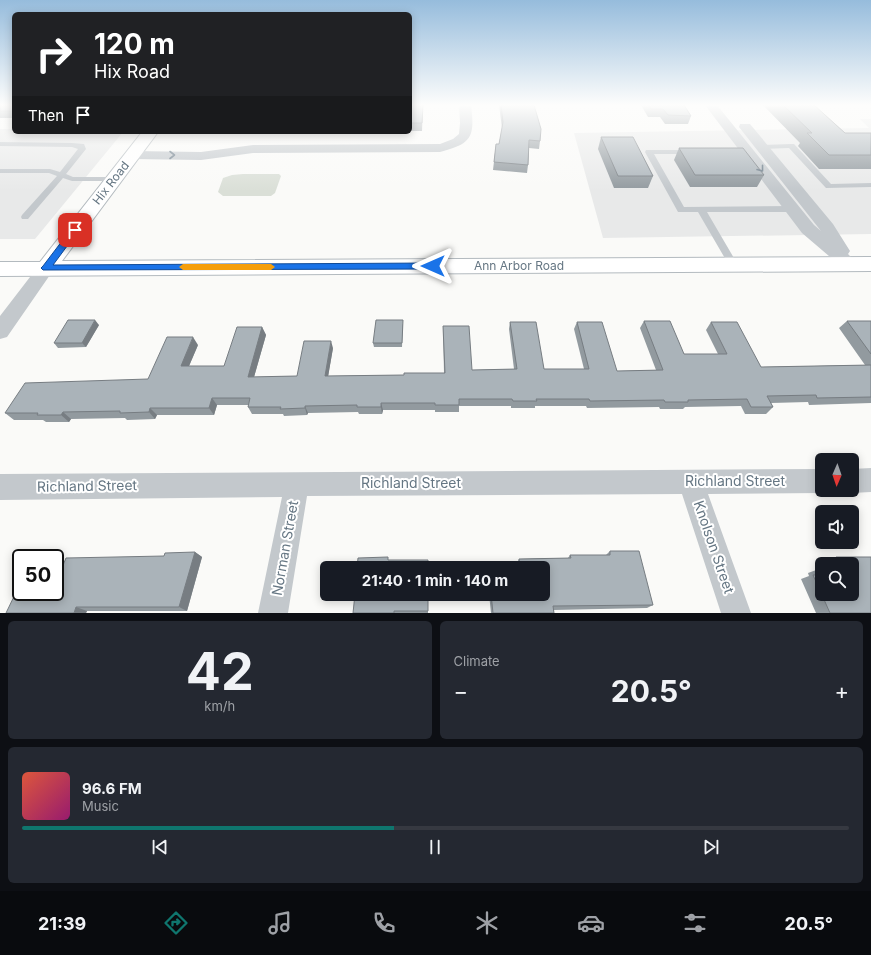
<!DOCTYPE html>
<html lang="en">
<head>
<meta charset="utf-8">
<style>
	:root { --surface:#171b24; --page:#242831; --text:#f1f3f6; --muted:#9ea1a6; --line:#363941; --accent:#0f766e }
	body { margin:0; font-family:Inter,sans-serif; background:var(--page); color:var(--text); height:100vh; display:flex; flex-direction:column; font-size:15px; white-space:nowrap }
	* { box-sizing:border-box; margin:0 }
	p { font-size:13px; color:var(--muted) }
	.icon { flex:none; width:22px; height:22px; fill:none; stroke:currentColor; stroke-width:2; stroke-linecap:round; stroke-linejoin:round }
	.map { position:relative; height:613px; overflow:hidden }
	.side { display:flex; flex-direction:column; gap:8px; padding:8px; background:#0d0f14; flex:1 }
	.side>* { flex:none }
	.hud { position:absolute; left:12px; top:12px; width:400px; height:122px; border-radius:6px; box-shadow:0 2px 10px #0003; background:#202124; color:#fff; overflow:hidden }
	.needle { width:26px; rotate:182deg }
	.buttons { position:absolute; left:815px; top:453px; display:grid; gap:8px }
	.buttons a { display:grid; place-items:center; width:44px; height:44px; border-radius:6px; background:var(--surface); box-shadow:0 2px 10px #0003; font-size:20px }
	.speed { position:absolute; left:12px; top:549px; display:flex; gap:8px; font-size:20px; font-weight:700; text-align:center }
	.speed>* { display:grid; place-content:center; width:52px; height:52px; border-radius:50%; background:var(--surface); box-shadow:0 2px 10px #0003; line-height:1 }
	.speed .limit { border:2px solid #111; border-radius:6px; background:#fff; color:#111 }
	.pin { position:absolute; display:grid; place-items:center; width:34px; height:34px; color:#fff; margin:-17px; border-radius:8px; box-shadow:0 2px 6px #0006 }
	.me { position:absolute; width:44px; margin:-22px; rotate:270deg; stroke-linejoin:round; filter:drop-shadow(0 0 3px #0008) }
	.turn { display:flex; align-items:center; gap:14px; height:84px; padding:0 16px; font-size:18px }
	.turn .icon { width:52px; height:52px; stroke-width:2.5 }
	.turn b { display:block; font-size:28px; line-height:34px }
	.then { display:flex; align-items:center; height:38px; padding:0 16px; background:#0003; gap:8px; font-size:15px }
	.big { font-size:30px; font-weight:700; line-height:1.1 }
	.side .card { flex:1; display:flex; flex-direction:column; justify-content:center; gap:6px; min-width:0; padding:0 14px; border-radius:6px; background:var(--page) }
	.side .dial { align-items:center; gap:0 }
	.dial b { font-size:52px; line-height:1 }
	.song { display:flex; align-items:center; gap:12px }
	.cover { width:48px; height:48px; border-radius:6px; background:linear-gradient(135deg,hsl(10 70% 55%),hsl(320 70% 35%)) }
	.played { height:4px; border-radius:2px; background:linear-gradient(90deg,var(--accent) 45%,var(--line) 45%) }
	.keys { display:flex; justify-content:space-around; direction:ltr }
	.heat { display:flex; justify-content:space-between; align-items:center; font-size:22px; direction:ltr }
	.side .tiles { flex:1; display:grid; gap:8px; grid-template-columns:1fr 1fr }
	.card:last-child { grid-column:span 2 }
	.trip { position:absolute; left:320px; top:561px; width:230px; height:40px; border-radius:6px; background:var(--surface); box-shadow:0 2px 10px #0003; font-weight:700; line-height:40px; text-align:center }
	.tabs { display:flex; height:64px; justify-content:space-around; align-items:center; background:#090b0e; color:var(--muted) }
	.tabs .icon { width:28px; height:28px }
	.tabs .selected { color:var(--accent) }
	.tabs b { font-size:18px; color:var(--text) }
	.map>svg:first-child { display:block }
	.built { fill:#e8e9e9 }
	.green { fill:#dadfd7 }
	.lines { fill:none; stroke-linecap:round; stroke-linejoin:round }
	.secondary-casing { stroke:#b3babf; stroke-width:2 }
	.lane { fill:#c3c8cc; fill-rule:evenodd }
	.street { fill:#c3c8cc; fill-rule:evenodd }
	.secondary { fill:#fff; fill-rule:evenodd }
	.wall { fill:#929a9f }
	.shaded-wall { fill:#777d82 }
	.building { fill:#aab3b9; stroke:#777d82 }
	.oneway { stroke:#6a7a87 }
	.route { fill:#1a73e8; stroke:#114b97 }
	.slow { fill:#f59e0b }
	.labels { text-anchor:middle; stroke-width:4; stroke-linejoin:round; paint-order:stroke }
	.street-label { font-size:12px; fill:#657683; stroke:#fff }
	.near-street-label { font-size:14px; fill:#657683; stroke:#fff }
</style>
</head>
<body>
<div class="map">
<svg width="871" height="613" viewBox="0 0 871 613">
	<rect width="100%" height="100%" fill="#fafaf8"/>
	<g class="built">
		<path d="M860 119H871V234L603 238 574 133 869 128Z"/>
		<path d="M0 129H14V132H123L35 239H0Z"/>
	</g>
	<path class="green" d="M243 174H279L281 176 275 193 271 196H223L218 192 223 178 232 175Z"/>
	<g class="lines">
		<defs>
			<path id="secondary" d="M142 132H158L62 261 871 257V271L0 276V262H40Z"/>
		</defs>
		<use href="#secondary" class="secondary-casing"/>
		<g class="lane">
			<path d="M0 142 72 143 84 144 86 149 66 174 73 177H114L118 179 114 181H72L63 178 28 219H22L21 217 22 215 57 176 49 173H0V169H50L60 172 78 149 72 147 0 146Z"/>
			<path d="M791 144H794L831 184 871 183V187L826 188 789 148 761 149 757 147 761 145Z"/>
			<path d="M646 150H689L693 152 689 154H654L684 207 793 206 797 209 793 212H707L738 265 736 267H730L698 212H678L645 152Z"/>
		</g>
		<g class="street">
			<path d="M459 105H471C475 137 472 144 440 152L253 153 201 160 133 159 128 158 126 155 128 152 133 151 201 152 253 145 440 144 453 139 459 134 460 123Z"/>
			<path d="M705 105H717L814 225 821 231 739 127 740 124H750L833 224 850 251 848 254 858 264 855 268 849 270 843 268 802 233Z"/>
			<path d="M46 262 52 264 55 268 52 272 7 337 0 339V316L40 264Z"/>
			<path d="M871 468V492L852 493 844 490H852V469Z"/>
			<path d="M822 469V490H830L822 493 708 494 751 613H721L682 494 307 496 288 613H258L282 497 0 500V474Z"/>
		</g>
		<use href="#secondary" class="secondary"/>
	</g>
	<g class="wall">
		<rect x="0" y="105" width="14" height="13"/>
		<path d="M410 105H423L422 131H410Z"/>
		<path d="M499 105H534L540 141 539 149 529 148 528 165 527 173 493 170 496 144H499L502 128Z"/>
		<path d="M641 105H684L691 116 688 124H665L660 117H648Z"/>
		<path d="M763 105H814L845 133H871V169H819L798 146 800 143Z"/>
		<path d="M601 137 653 176 648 188H614L598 149Z"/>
		<path d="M679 148 764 175 757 187H690L674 160Z"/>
		<path d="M644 321 684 354H718L706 330 711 322 761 367 865 365 839 328 847 321H871V403L809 405 808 402 771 403 773 407 766 414H745L741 406 685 407 683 409H660L659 407 587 408 586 406H535V408H511V406H459V412H435V410H383L382 414H359L358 412 308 413 307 415 284 416 283 414H252L248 407 249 405H217L214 415H157L155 419 127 420 125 418 71 419 69 422H46L43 420H14L5 413 148 379 198 345 189 366H224L262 327 266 335 254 377 297 376 333 348 328 376 404 375 444 373 443 326 472 370 514 369 509 329 510 322 544 369H584L574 329 577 322 617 371 656 370 640 328Z"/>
		<path d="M403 324 402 347H374L373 343Z"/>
		<path d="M99 325 86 347 58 348 54 343Z"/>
		<path d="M610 551 653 605 647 608 554 610V613H491L489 594H543L517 567V563L519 559 568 558 570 555H606Z"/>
		<path d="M195 552 202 557 187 611H87L86 613H6L61 570Z"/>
		<path d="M836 557H871V613H816L801 579 809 576 808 573 819 569H822V594H852V564H826L825 562Z"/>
		<path d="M428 594V613H353Z"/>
	</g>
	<g class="shaded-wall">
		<path d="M95 320 99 325 86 347 82 343Z"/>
		<path d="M262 327 266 335 252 384 248 377Z"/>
		<path d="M193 337 198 345 186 373 181 366Z"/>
		<path d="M331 341 333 348 327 383 325 376Z"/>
		<path d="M212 398 217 405 214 415 209 408Z"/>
		<path d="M381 403 383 410 382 414 381 407Z"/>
		<path d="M305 406 308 413 307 415 305 408Z"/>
		<path d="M150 408 157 415 155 419 149 412Z"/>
		<path d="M63 412 71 419 69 422 61 415Z"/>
		<path d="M195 552 202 557 187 611 179 607Z"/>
		<path d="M76 607 87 611 86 613H74Z"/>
	</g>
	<g class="building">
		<rect x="0" y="105" width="14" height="6"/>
		<path d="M410 105H423L422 123H410Z"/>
		<path d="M501 105H534L541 129 540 141 529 140 528 165 494 162 496 144H499L503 122Z"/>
		<path d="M649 105H684L691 116 668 115 663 109H651Z"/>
		<path d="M783 105H814L845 133H871V155H829L807 133H812Z"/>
		<path d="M601 137H633L653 176H618Z"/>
		<path d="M679 148H743L764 175H695Z"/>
		<path d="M68 320H95L82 343H54Z"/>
		<path d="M376 320H403L402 343H373Z"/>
		<path d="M644 321H670L684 354H727L711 322H737L761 367 871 365V397L817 398 816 395 767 396 773 407H751L747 399 688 400V402H665L664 400 590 401 589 399H536L537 401H513L512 399H459V405H435V403H381V407H357V405L305 406V408L280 409 281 407H248L250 398H212L209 408H150L149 412 120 413V411L63 412 61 415H37L38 413H5L25 383 148 379 167 337H193L181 366H224L237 327H262L248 377 297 376 304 341H331L325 376 404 375V373H445L443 326H469L472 370 517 369 510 322H536L544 369H589L577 322H602L617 371 663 370Z"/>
		<path d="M847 321H871V354Z"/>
		<path d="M610 551H639L653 605 553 606 554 613H493L491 594H543V568H490L489 567H520L519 559 571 558 570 555H610Z"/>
		<path d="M195 552 179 607H76L74 613H6L21 582V592H55V570H61L66 558 164 556 165 553Z"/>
		<path d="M388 557V560H428V568H357L358 558Z"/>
		<path d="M836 557H871V613H830L813 575H822V594H852V564H840Z"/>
		<path d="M819 569H822V575Z"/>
		<path d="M355 594H428V611H394V613H353Z"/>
	</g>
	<defs><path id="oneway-chevron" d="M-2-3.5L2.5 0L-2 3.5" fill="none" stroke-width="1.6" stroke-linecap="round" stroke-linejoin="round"/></defs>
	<g class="oneway">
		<use href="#oneway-chevron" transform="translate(172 155)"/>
		<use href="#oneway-chevron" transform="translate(761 169) rotate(52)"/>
	</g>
	<linearGradient id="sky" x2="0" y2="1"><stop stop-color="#96bcdc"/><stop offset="0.55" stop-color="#fdfdfc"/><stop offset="1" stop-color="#fdfdfc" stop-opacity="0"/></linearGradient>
	<rect width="871" height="191" fill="url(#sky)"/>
	<path class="route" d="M75 227 79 230 53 265 433 263 437 266 433 269 43 270 41 268 43 266 72 228Z"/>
	<path class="slow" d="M183 264H271L275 267 271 270H183L179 267Z"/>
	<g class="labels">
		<g class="street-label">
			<text transform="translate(111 183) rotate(-52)" y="4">Hix Road</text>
			<text x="519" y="270">Ann Arbor Road</text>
		</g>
		<g class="near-street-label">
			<text x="735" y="486">Richland Street</text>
			<text x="411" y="488">Richland Street</text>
			<text transform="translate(87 486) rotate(-1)" y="5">Richland Street</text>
			<text transform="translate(714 547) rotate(71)" y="5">Knolson Street</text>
			<text transform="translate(285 548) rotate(-80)" y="5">Norman Street</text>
		</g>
	</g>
</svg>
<div class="buttons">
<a><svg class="needle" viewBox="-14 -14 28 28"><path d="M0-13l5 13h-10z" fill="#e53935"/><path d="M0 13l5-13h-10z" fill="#9ea1a6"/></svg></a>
<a><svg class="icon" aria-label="sound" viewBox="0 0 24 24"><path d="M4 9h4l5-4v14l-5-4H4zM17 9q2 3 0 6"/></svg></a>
<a><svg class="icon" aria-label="search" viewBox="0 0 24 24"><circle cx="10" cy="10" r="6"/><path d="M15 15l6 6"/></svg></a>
</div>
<div class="speed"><div class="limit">50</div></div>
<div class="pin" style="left:75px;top:230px;background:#d93025"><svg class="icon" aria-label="arrive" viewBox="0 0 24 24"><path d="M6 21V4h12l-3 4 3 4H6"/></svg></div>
<svg class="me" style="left:433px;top:266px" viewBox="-20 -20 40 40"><path d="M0-17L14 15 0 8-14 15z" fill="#1a73e8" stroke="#fff" stroke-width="4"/></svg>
<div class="trip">21:40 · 1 min · 140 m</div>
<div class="hud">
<div class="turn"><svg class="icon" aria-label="right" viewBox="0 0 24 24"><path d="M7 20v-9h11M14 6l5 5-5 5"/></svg><div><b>120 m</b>Hix Road</div></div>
<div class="then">Then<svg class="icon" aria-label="arrive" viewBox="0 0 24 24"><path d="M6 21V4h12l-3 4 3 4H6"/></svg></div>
</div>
</div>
<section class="side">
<div class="tiles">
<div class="card dial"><b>42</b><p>km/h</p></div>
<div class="card"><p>Climate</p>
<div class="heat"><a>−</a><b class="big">20.5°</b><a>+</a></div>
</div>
<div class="card">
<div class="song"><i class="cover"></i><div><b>96.6 FM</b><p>Music</p></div></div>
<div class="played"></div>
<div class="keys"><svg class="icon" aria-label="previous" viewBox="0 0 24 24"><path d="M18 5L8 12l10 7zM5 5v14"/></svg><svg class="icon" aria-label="pause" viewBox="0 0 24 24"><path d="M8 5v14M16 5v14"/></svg><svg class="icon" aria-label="next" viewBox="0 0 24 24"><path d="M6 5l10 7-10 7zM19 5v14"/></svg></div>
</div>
</div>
</section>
<nav class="tabs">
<b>21:39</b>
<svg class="icon selected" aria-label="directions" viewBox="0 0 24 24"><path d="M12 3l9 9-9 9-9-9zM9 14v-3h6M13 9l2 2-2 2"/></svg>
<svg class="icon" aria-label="music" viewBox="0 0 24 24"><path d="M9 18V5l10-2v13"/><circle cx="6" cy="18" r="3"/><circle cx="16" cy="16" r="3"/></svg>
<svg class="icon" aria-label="phone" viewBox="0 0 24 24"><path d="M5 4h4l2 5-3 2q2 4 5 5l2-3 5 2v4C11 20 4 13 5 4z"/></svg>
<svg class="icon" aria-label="climate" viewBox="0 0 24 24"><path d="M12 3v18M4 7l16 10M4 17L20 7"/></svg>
<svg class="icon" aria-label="car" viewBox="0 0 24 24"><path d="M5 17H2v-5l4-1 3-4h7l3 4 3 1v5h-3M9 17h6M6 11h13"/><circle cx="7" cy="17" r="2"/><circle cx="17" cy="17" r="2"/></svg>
<svg class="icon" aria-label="filters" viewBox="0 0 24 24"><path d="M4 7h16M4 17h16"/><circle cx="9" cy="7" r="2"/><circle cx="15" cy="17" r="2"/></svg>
<b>20.5°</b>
</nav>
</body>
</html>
